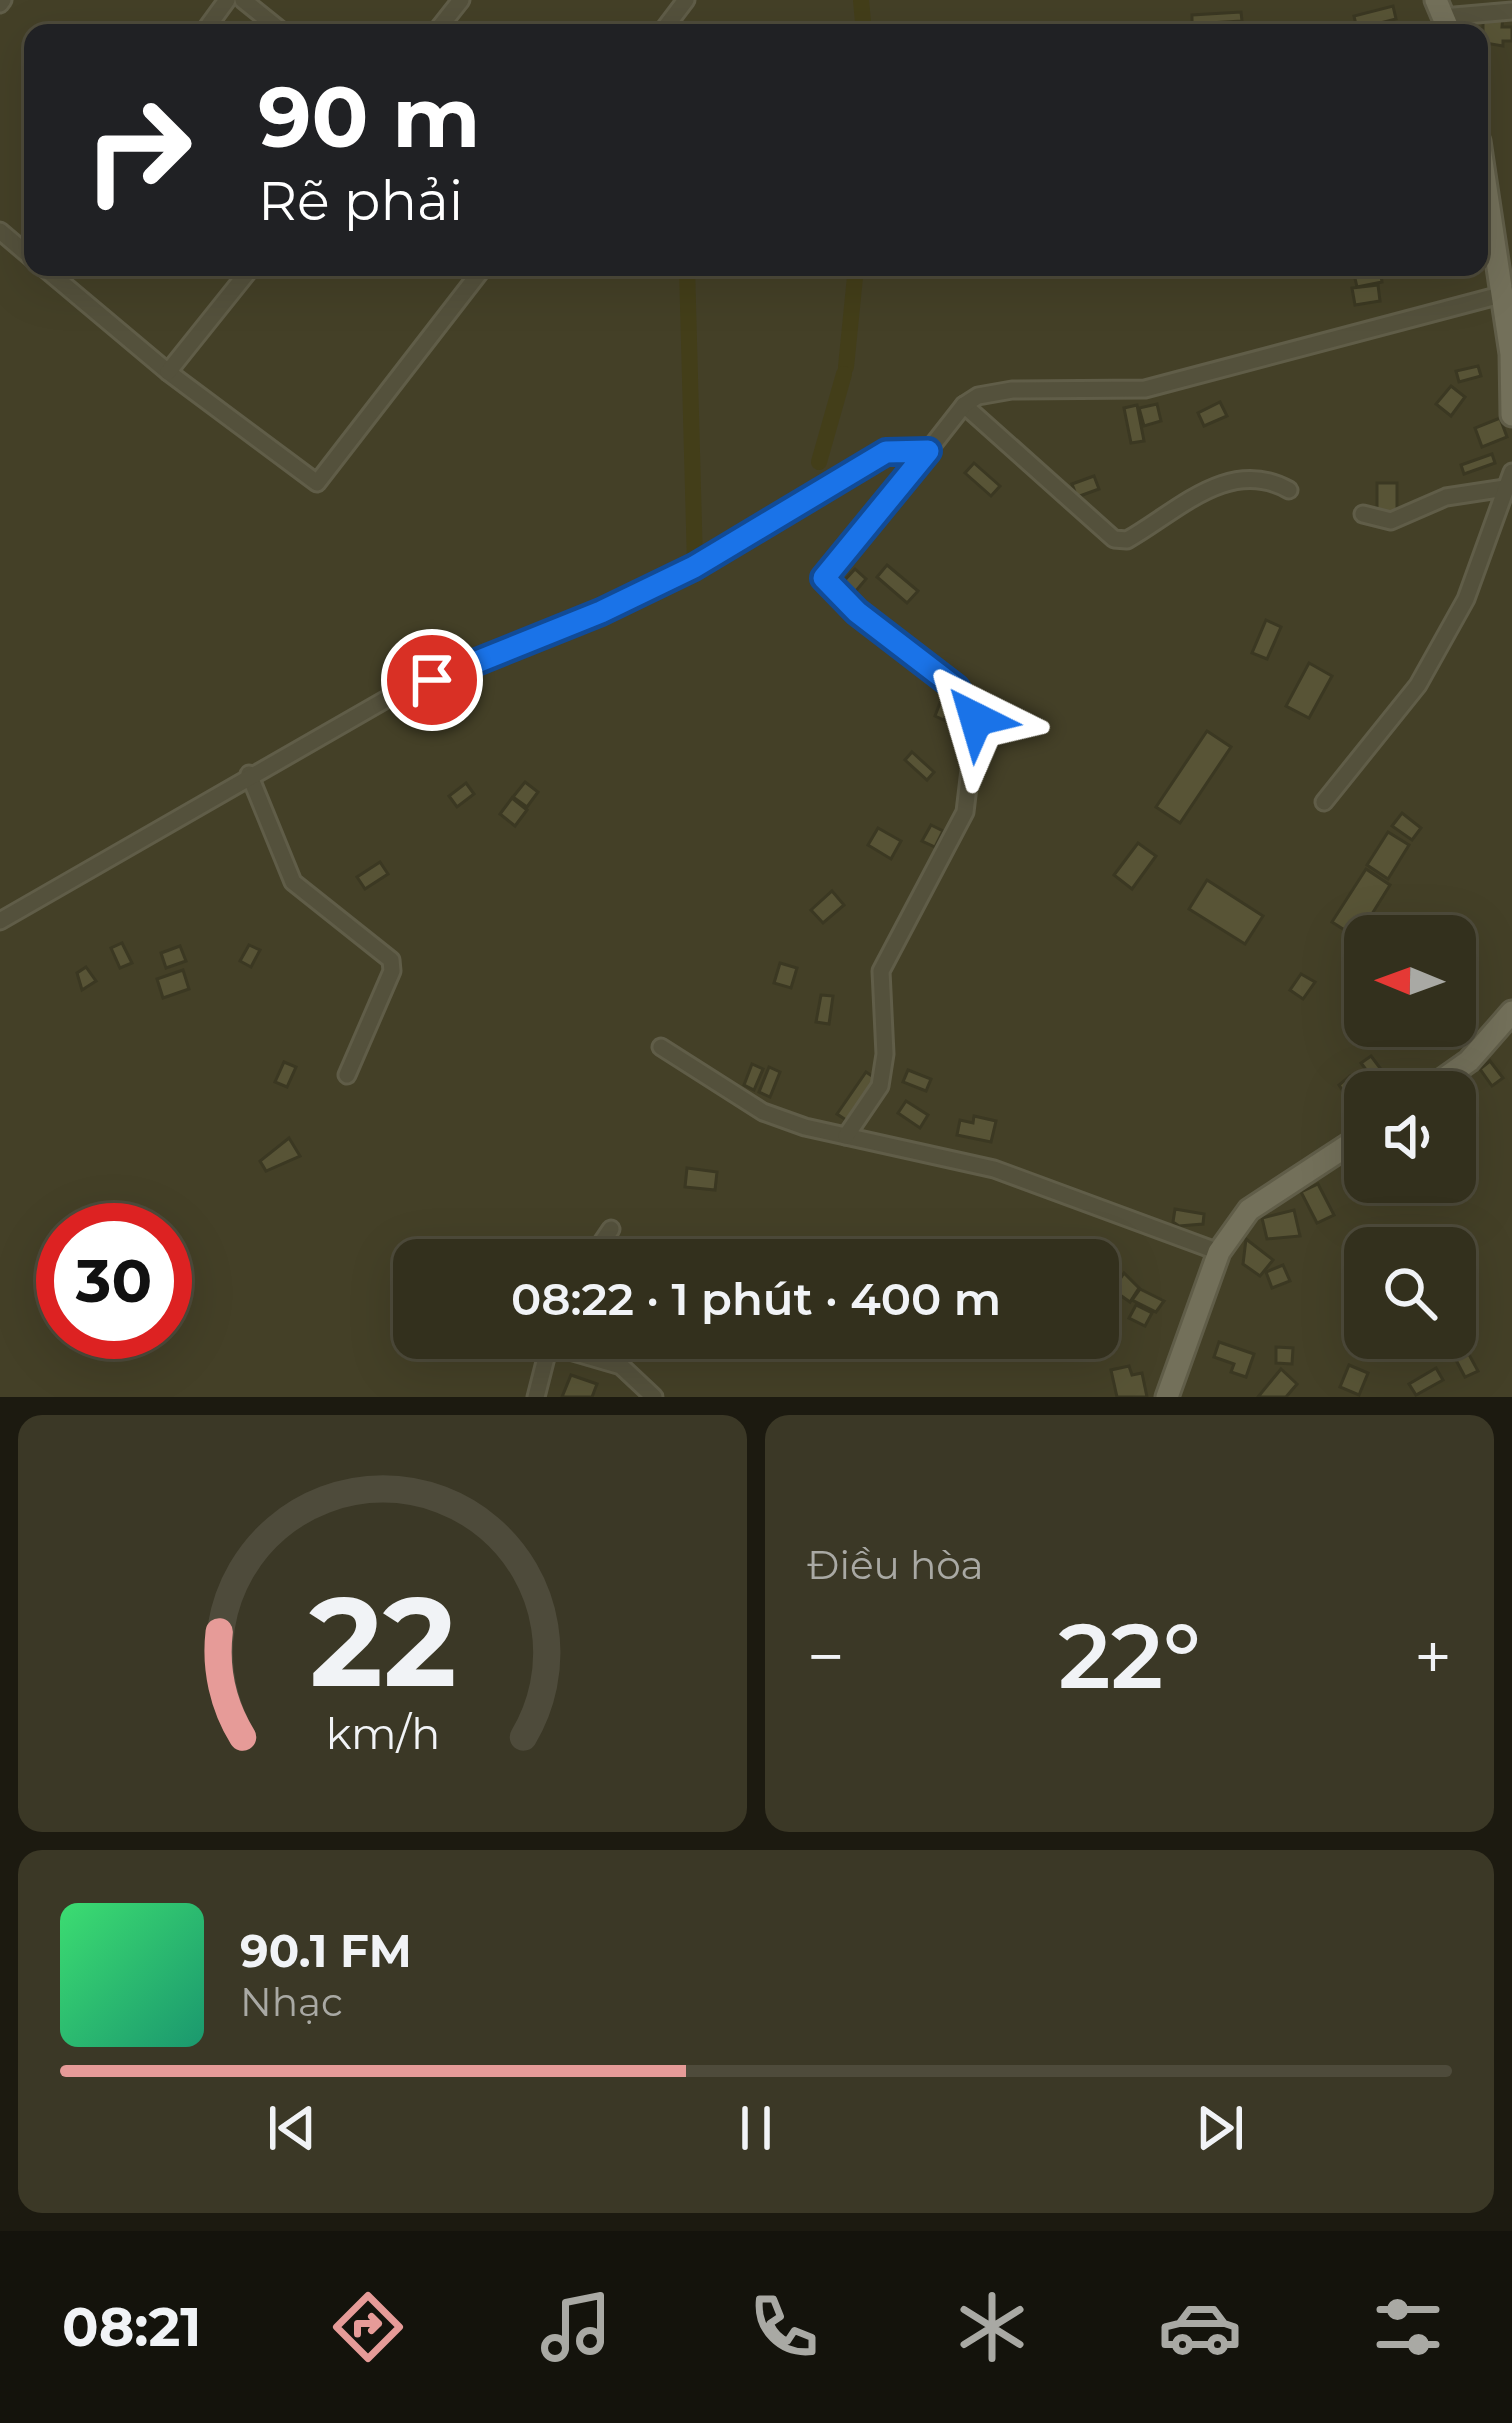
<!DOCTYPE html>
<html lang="vi">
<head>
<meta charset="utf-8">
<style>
	:root { --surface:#33301d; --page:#3b3826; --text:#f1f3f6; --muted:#a9a9a4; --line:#4e4b3b; --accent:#e69b98 }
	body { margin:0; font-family:Montserrat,sans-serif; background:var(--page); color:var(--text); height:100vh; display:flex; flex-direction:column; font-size:45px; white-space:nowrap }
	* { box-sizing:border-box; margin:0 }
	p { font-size:39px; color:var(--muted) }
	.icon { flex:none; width:66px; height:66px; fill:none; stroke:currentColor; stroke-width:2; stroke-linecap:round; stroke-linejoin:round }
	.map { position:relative; height:1397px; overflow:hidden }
	.sheet { display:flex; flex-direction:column; gap:18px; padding:18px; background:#1c1a10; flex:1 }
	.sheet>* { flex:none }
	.banner { position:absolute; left:24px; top:24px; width:1464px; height:252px; border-radius:24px; box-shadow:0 12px 48px #0002,0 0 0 3px var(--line); background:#202124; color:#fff; overflow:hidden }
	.needle { width:78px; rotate:271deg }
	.buttons { position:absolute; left:1344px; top:915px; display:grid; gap:24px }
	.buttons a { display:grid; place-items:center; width:132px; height:132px; border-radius:24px; background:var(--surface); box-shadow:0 12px 48px #0002,0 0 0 3px var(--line); font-size:60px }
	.speed { position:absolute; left:36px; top:1203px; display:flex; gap:24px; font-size:60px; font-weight:700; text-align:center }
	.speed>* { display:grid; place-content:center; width:156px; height:156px; border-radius:50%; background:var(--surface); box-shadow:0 12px 48px #0002,0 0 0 3px var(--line); line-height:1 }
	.speed .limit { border:18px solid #d22; background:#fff; color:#111 }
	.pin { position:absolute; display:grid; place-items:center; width:102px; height:102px; color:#fff; margin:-51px; border:6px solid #fff; border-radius:50%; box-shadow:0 3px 12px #0007 }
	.me { position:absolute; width:132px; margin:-66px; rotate:320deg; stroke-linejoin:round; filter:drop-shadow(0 0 9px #0008) }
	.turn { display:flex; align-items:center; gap:42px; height:252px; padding:0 36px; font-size:54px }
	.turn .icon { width:156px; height:156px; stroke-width:2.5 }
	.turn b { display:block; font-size:84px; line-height:102px }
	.big { font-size:90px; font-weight:600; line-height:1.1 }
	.sheet .widget { flex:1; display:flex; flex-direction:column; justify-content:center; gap:18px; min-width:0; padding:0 42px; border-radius:24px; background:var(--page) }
	.sheet .dial { align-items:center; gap:0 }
	.dial svg { height:312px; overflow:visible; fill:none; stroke:var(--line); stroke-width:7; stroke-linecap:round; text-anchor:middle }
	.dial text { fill:var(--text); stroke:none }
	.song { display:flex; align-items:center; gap:36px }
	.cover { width:144px; height:144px; border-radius:18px; background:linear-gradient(135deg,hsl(140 70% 55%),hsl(160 70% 35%)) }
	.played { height:12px; border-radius:6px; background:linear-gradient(90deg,var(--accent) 45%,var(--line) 45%) }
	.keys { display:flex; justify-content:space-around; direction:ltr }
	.heat { display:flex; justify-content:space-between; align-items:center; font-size:66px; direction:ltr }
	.sheet .tiles { flex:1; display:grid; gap:18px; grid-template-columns:1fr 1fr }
	.widget:last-child { grid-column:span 2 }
	.trip { position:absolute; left:393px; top:1239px; width:726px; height:120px; border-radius:24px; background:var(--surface); box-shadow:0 12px 48px #0002,0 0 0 3px var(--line); font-weight:600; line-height:120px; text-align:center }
	.dock { display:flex; height:192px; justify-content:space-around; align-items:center; background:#14130c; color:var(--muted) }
	.dock .icon { width:84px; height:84px }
	.dock .selected { color:var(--accent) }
	.dock b { font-size:54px; color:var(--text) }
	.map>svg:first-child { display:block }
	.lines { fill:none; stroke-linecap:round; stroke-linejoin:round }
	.canal { stroke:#433e19; stroke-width:16 }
	.building { fill:#585436; stroke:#3b3822; stroke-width:3 }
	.minor-casing { stroke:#605d48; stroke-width:21 }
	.major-casing { stroke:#605d48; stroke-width:27 }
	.minor { stroke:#54513c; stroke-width:15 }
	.major { stroke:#73705a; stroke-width:21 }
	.route-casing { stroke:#114b97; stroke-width:30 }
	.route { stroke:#1a73e8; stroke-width:21 }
</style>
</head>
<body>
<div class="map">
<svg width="1512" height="1397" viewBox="0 0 1512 1397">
	<rect width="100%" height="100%" fill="#444027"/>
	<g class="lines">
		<g class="canal">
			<path d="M861 0 864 33"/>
			<path d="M687 267 695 563"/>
			<path d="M846 367 856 267"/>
			<path d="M819 462 844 374"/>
		</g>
	</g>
	<g class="building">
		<path d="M1393 6 1396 19 1357 29 1354 16Z"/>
		<path d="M1241 12 1242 21 1192 24V15Z"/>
		<path d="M1483 13 1503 14 1502 27H1512V41H1503V46L1479 42 1472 28 1483 29Z"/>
		<path d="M1380 269 1382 282 1357 287 1354 274Z"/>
		<path d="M1378 285 1380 301 1355 305 1352 288Z"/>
		<path d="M1478 366 1481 376 1459 382 1456 371Z"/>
		<path d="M1451 386 1465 397 1451 416 1436 404Z"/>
		<path d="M1220 402 1227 416 1204 426 1198 413Z"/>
		<path d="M1157 404 1161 421 1144 426 1139 408Z"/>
		<path d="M1137 405 1144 441 1131 443 1124 408Z"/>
		<path d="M1500 418 1507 437 1482 447 1475 428Z"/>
		<path d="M1492 454 1495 463 1464 474 1461 465Z"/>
		<path d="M974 463 1000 486 991 496 965 473Z"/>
		<path d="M1094 476 1099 489 1077 497 1072 484Z"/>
		<rect x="1377" y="483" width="20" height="30"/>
		<path d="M887 565 918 591 907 603 877 577Z"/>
		<path d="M855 569 866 579 855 592 843 582Z"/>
		<path d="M1266 620 1281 627 1267 659 1252 653Z"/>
		<path d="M1309 663 1332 676 1309 718 1286 706Z"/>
		<path d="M945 690 954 694 944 720 935 716Z"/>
		<path d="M953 702 967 708 960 725 945 719Z"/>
		<path d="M1207 731 1231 747 1180 823 1156 807Z"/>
		<path d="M912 752 934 772 927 780 905 760Z"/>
		<path d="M525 782 538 792 527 807 513 797Z"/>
		<path d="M466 783 474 794 457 807 449 796Z"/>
		<path d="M512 798 527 810 515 826 500 814Z"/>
		<path d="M1402 813 1421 828 1412 840 1392 826Z"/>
		<path d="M931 825 943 831 935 847 922 841Z"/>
		<path d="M878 828 901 841 891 859 868 845Z"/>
		<path d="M1388 832 1409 845 1388 879 1367 865Z"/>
		<path d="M1138 843 1156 856 1132 889 1114 875Z"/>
		<path d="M380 862 388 874 365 889 357 877Z"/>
		<path d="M1366 869 1390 885 1357 938 1332 922Z"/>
		<path d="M1207 880 1263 916 1245 944 1189 909Z"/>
		<path d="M832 891 844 905 823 923 811 910Z"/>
		<path d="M122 943 132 963 120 968 111 948Z"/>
		<path d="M249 945 260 950 251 967 240 961Z"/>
		<path d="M180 946 186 961 166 968 161 953Z"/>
		<path d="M780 963 797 968 791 988 774 983Z"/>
		<path d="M86 967 96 981 82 990 77 973Z"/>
		<path d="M183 970 189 989 163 998 157 979Z"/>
		<path d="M1301 974 1315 982 1303 999 1290 990Z"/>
		<path d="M821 995 833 996 829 1024 816 1022Z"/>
		<path d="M1371 1056 1386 1076 1376 1083 1361 1063Z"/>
		<path d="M1490 1061 1503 1078 1492 1086 1480 1069Z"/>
		<path d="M284 1062 296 1067 287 1087 275 1082Z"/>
		<path d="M752 1064 763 1069 754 1090 744 1085Z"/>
		<path d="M769 1067 780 1072 770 1097 759 1092Z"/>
		<path d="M908 1070 931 1079 926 1091 903 1082Z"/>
		<path d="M866 1072 878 1080 849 1122 837 1114Z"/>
		<path d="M1350 1076 1365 1096 1353 1106 1339 1085Z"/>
		<path d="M906 1101 928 1115 920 1128 898 1113Z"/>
		<path d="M974 1116 996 1121 991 1142 957 1135 960 1120 973 1123Z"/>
		<path d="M289 1138 300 1156 266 1171 260 1161Z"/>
		<path d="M1361 1153 1365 1182H1382L1387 1192 1372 1201 1349 1163Z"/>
		<path d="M687 1168 717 1172 715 1190 685 1187Z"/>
		<path d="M1318 1184 1334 1215 1317 1223 1301 1192Z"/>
		<path d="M1175 1209 1204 1214 1203 1224 1179 1226 1173 1222Z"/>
		<path d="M1294 1210 1300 1236 1267 1239 1262 1218Z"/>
		<path d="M1246 1239 1273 1260 1260 1276 1243 1264Z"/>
		<path d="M1283 1265 1290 1281 1272 1288 1266 1272Z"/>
		<path d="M1124 1273 1139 1288 1130 1302 1113 1290Z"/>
		<path d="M1140 1289 1164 1301 1156 1312 1132 1300Z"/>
		<path d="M1136 1305 1152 1313 1145 1326 1129 1318Z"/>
		<path d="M1098 1334 1105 1335 1104 1350 1081 1348 1082 1338Z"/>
		<path d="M1461 1340 1478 1371 1465 1377 1449 1347Z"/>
		<path d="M1219 1342 1254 1354 1246 1377 1231 1372 1234 1364 1214 1357Z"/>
		<path d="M1276 1347 1293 1348 1292 1364 1276 1363Z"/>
		<path d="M1349 1365 1368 1373 1359 1395 1340 1387Z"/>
		<path d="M1129 1366 1132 1375 1142 1373 1147 1397H1117L1111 1370Z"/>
		<path d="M1436 1368 1443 1380 1416 1395 1409 1384Z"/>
		<path d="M1281 1369 1297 1384 1286 1397H1258Z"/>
		<path d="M571 1375 597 1384 592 1397H562Z"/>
	</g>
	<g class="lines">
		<defs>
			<g id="minor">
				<path d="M243 0 284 33"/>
				<path d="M0 4 3 0"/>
				<path d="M1443 17 1512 11"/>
				<path d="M203 33 227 0"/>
				<path d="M435 33 461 0"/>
				<path d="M661 33 686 0"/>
				<path d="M0 231 33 259"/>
				<path d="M43 267 168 372 317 483 484 267"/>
				<path d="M168 372 252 267"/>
				<path d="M964 405 1114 539 1127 540C1177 512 1229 456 1289 490"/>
				<path d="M1363 514 1391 521 1446 497 1505 488"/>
				<path d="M249 774 293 882 391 960 392 971 347 1075"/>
				<path d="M1324 802 1418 685 1466 599 1512 472"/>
				<path d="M0 921 390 697 601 612 694 567 886 452 928 451 964 405 978 396 1012 390 1145 389 1508 293"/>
				<path d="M661 1047 763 1112 805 1127 994 1169 1219 1252"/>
				<path d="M846 1136 880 1086 885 1054 881 971 965 812 976 719 956 688 857 612 824 578 928 451"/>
				<path d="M590 1260 611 1229"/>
				<path d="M549 1345 621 1366 654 1397"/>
				<path d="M536 1397 551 1338"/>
			</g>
			<g id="major">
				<path d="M1436 0 1450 33"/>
				<path d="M1479 141 1511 354 1512 415"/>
				<path d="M1425 1092 1469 1061 1512 1012"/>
				<path d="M1167 1397 1219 1252 1249 1210 1365 1134"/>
			</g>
		</defs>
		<use href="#minor" class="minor-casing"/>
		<use href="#major" class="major-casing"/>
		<use href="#minor" class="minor"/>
		<use href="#major" class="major"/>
	</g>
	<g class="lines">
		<defs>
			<path id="route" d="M432 680 601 612 694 567 886 452 928 451 824 578 857 612 956 688 976 719"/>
		</defs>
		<use href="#route" class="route-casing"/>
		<use href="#route" class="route"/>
	</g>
</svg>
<div class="buttons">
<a><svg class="needle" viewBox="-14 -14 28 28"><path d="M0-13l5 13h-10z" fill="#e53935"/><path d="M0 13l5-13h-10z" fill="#a9a9a4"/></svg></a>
<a><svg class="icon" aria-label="sound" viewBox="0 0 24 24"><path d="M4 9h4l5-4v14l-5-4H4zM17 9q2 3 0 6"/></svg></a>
<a><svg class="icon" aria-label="search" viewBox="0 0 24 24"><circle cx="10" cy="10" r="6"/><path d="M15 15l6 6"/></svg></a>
</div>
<div class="speed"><div class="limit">30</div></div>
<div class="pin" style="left:432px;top:680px;background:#d93025"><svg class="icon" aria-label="arrive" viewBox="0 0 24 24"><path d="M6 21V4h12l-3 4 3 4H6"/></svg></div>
<svg class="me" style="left:976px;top:719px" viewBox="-20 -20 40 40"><path d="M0-17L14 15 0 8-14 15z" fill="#1a73e8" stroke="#fff" stroke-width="4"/></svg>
<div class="trip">08:22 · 1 phút · 400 m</div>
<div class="banner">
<div class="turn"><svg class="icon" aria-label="right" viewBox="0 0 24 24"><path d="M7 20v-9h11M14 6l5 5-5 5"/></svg><div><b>90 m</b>Rẽ phải</div></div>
</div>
</div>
<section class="sheet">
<div class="tiles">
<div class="widget dial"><svg viewBox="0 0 100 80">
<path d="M14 69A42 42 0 1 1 86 69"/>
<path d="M14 69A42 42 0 0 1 8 42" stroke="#e69b98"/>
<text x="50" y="56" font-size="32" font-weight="700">22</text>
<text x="50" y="72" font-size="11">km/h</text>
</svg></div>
<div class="widget"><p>Điều hòa</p>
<div class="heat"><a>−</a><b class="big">22°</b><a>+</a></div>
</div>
<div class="widget">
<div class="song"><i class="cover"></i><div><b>90.1 FM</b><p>Nhạc</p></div></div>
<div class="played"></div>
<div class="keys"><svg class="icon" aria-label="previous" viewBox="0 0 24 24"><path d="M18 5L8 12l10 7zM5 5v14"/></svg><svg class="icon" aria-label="pause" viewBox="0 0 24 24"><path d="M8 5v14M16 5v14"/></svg><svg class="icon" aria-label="next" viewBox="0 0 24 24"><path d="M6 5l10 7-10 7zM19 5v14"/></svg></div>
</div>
</div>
</section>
<nav class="dock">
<b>08:21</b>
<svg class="icon selected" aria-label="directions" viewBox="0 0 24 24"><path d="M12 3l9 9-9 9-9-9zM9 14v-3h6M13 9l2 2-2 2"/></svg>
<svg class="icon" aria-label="music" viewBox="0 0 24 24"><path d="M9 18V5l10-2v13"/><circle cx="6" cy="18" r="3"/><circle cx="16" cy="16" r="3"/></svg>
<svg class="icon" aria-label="phone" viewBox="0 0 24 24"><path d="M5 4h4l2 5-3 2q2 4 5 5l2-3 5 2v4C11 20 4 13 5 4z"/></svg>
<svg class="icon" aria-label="climate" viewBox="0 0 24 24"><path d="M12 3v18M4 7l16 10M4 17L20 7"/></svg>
<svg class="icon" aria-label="car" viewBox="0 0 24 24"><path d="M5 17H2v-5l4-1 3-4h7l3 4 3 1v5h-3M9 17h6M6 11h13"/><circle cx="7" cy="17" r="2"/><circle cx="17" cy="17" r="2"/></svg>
<svg class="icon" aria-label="filters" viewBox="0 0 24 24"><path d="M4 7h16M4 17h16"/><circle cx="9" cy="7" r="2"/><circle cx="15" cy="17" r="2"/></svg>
</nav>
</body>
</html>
